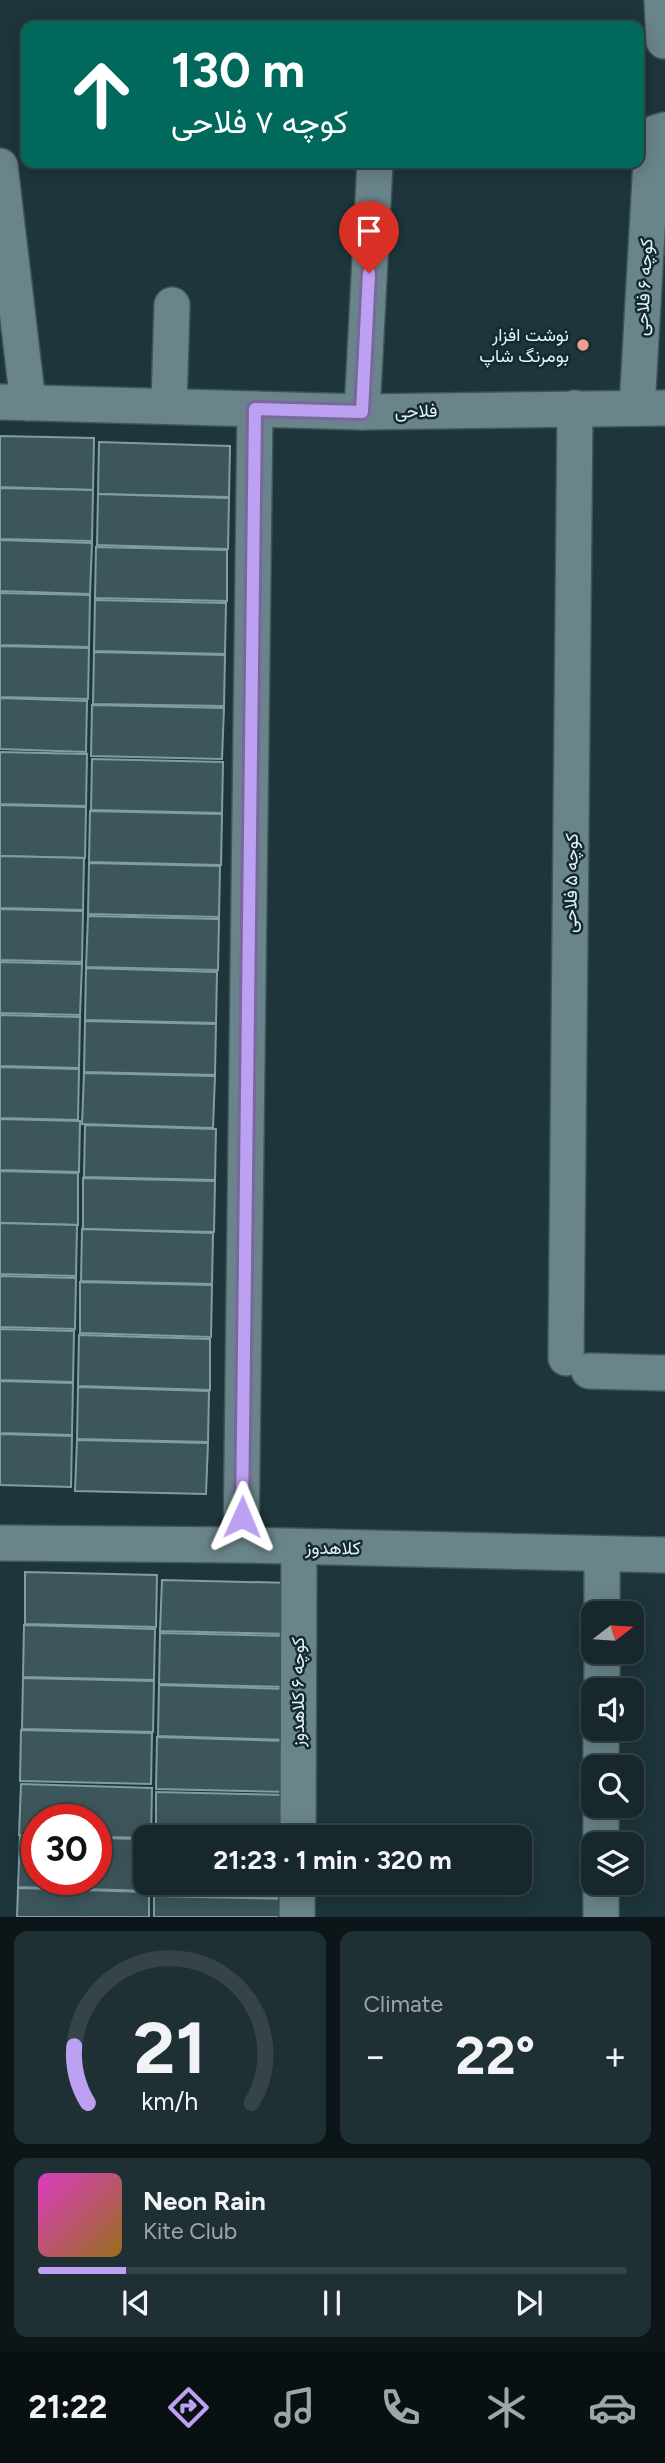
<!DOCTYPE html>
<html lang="en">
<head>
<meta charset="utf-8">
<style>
	:root { --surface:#16282c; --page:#1f3034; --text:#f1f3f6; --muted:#9ea6a9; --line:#354448; --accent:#bca0f2 }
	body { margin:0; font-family:Figtree,Vazirmatn,sans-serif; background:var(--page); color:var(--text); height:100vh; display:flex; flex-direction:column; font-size:26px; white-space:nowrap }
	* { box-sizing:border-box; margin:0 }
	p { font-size:23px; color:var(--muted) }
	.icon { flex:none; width:38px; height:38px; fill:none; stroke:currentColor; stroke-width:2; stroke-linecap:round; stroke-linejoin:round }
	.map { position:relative; height:1917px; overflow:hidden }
	.sheet { display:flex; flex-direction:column; gap:14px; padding:14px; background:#0c1618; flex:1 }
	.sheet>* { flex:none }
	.guide { position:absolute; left:21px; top:21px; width:623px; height:147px; border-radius:14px; box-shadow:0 4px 18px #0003,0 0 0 2px var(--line); background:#00695c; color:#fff; overflow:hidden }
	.needle { width:46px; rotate:73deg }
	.controls { position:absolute; left:581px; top:1601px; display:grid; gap:14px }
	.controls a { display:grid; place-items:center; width:63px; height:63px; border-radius:14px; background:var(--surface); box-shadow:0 4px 18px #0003,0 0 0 2px var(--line); font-size:35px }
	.speed { position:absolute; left:21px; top:1804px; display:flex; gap:14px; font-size:35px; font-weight:700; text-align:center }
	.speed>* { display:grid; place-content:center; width:91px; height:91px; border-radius:50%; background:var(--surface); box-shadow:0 4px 18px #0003,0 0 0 2px var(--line); line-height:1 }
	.speed .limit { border:10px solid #d22; background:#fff; color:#111 }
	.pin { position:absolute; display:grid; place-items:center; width:60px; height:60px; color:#fff; margin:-72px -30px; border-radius:50% 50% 50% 0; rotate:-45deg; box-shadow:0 0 7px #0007 }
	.pin .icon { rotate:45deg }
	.me { position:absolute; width:77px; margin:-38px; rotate:1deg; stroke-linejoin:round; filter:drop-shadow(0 0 5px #0008) }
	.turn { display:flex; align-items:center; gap:24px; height:147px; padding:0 35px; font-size:32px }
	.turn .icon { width:91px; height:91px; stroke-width:2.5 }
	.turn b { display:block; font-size:49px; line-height:60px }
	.big { font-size:52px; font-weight:700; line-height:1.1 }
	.sheet .widget { flex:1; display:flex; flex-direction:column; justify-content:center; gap:10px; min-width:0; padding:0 24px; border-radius:14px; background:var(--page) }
	.sheet .dial { align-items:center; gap:0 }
	.dial svg { height:182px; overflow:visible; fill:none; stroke:var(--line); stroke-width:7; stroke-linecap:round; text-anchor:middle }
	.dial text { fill:var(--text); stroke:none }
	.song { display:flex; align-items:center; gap:21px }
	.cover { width:84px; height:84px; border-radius:10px; background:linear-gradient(135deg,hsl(310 70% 55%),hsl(40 70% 35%)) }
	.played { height:7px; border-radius:4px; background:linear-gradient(90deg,var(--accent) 15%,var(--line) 15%) }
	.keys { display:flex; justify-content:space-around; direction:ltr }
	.heat { display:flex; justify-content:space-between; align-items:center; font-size:38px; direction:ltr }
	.sheet .tiles { flex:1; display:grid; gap:14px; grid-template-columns:1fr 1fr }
	.widget:last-child { grid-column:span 2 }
	.trip { position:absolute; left:133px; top:1825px; width:399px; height:70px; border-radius:14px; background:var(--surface); box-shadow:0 4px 18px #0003,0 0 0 2px var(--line); font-weight:700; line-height:70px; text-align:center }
	.tabs { display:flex; height:112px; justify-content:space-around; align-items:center; background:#091012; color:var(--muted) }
	.tabs .icon { width:49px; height:49px }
	.tabs .selected { color:var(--accent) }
	.tabs b { font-size:32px; color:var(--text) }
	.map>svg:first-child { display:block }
	.building { fill:#3d565c; stroke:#819ca3; stroke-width:2 }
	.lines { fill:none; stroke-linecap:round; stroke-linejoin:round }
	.minor-casing { stroke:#3e5459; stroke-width:38 }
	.minor { stroke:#69848a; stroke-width:35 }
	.route-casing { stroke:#7a689d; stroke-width:18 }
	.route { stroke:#bca0f2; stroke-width:12 }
	.poi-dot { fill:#f49e89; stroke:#132b30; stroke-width:2.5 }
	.labels { text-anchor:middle; stroke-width:5; stroke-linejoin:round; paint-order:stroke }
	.street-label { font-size:18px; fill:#e5f3f7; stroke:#132b30 }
	.poi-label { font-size:18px; fill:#e5f3f7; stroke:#132b30; text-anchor:end }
</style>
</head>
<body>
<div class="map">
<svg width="665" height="1917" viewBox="0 0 665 1917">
	<rect width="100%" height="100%" fill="#1d353b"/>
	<g class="building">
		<path d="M0 436 94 438 93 490 0 487Z"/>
		<path d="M99 442 230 446 229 497 98 494Z"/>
		<path d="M0 488 93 490 92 541 0 539Z"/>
		<path d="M98 494 229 498 228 549 97 545Z"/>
		<path d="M0 540 92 543 90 594 0 591Z"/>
		<path d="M96 547 227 550V601L95 598Z"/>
		<path d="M0 593 90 595 89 647 0 645Z"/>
		<path d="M95 600 226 603 225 654 94 651Z"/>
		<path d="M0 646 89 648 88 699 0 697Z"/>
		<path d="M94 652 225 655 224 706 93 704Z"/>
		<path d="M0 698 87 701 86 752 0 749Z"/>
		<path d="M92 705 224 708 222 759 91 756Z"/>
		<path d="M0 752 87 754 86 806 0 804Z"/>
		<path d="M92 759 223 762 222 813 91 810Z"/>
		<path d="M0 805 86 807 85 858 0 856Z"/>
		<path d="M90 811 222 814 221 865 89 862Z"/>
		<path d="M0 856 84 858 83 910 0 908Z"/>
		<path d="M89 863 220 866 219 917 88 914Z"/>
		<path d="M0 909 83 911 82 962 0 960Z"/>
		<path d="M88 916 219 919 218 970 86 967Z"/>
		<path d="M0 962 82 964 80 1015 0 1013Z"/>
		<path d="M86 968 217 972 216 1023 85 1020Z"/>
		<path d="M0 1015 80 1017 79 1068 0 1066Z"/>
		<path d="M85 1021 216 1024 215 1075 84 1072Z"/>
		<path d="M0 1067 79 1069 78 1120 0 1118Z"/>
		<path d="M84 1073 215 1076 213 1128 82 1124Z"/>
		<path d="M0 1119 80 1121 79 1172 0 1170Z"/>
		<path d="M85 1125 216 1129 215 1180 84 1177Z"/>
		<path d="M0 1171 78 1173V1225L0 1223Z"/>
		<path d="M83 1178 215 1181 214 1232 83 1229Z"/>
		<path d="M0 1223 77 1225 76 1276 0 1274Z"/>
		<path d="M82 1229 213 1233 212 1284 81 1281Z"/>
		<path d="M0 1276 76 1278 75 1329 0 1327Z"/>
		<path d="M80 1282 212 1285 211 1337 80 1333Z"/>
		<path d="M0 1329 74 1331 73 1382 0 1380Z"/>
		<path d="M79 1335 210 1339V1390L78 1386Z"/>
		<path d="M0 1381 73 1383 72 1435 0 1433Z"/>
		<path d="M78 1387 209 1391 208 1442 77 1439Z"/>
		<path d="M0 1434 72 1436 71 1487 0 1485Z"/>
		<path d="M77 1440 208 1443 206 1494 75 1491Z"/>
		<path d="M25 1572 157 1575 156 1627 25 1624Z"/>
		<path d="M162 1580 293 1583 291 1634 160 1631Z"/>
		<path d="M24 1625 155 1629 154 1680 23 1677Z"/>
		<path d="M160 1633 291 1636 290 1687 159 1684Z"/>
		<path d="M23 1678 154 1681 153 1732 22 1729Z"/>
		<path d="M159 1685 290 1689 289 1740 158 1736Z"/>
		<path d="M21 1730 152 1733 151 1784 20 1781Z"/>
		<path d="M157 1737 288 1741 287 1792 156 1789Z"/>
		<path d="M21 1784 152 1788 151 1838 96 1837V1820H37V1836L19 1835Z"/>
		<path d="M156 1792 288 1795 287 1838H156Z"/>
		<path d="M20 1836 37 1837V1880H96V1838L145 1839V1883H150L149 1891 18 1887Z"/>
		<path d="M155 1883H286V1898L154 1895Z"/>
		<path d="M18 1888 149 1892V1917H17Z"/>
		<path d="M154 1896 285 1899V1917H154Z"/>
	</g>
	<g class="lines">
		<defs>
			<g id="minor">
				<path d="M662 0 664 41"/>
				<path d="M0 166 28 403"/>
				<path d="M0 402 362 412 665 408"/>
				<path d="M169 405 172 305"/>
				<path d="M637 408 652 144 655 133 665 130"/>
				<path d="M362 412 375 163"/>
				<path d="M566 1358 575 408"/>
				<path d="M589 1371 665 1373"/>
				<path d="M0 1543 241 1545 665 1555"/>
				<path d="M241 1545 255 409"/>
				<path d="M602 1614V1554"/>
				<path d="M602 1690V1652"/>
				<path d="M601 1768V1729"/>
				<path d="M298 1838 299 1547"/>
				<path d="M601 1844V1806"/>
				<path d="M297 1917V1883"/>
				<path d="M601 1917V1883"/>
			</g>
		</defs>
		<use href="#minor" class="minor-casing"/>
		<use href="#minor" class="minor"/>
	</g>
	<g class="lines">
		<defs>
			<path id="route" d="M242 1517 255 409 362 412 369 273"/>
		</defs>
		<use href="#route" class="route-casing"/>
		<use href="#route" class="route"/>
	</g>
	<circle class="poi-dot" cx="583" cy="345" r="7"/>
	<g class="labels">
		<g class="street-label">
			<text transform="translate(644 287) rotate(-87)" y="6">کوچه ۶ فلاحی</text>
			<text transform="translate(416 411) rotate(-1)" y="6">فلاحی</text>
			<text transform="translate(571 883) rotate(-89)" y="6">کوچه ۵ فلاحی</text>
			<text transform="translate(333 1548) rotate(1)" y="6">کلاهدوز</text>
			<text transform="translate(298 1692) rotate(-90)" y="6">کوچه ۶ کلاهدوز</text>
		</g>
		<g class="poi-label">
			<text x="569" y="341">نوشت افزار<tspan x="569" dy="21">بومرنگ شاپ</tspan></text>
		</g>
	</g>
</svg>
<div class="controls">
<a><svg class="needle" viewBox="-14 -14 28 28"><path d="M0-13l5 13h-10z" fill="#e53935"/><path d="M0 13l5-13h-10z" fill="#9ea6a9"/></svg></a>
<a><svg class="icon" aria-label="sound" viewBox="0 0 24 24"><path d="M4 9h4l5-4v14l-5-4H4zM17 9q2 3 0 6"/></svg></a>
<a><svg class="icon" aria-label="search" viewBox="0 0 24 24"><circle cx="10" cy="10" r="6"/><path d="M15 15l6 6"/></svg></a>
<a><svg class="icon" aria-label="layers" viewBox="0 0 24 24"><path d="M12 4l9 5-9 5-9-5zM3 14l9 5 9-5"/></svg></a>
</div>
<div class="speed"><div class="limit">30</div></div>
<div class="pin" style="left:369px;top:273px;background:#d93025"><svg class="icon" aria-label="arrive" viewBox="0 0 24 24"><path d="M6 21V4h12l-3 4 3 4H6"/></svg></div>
<svg class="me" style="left:242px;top:1517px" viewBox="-20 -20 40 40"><path d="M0-17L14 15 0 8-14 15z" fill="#bca0f2" stroke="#fff" stroke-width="4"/></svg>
<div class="trip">21:23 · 1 min · 320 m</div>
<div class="guide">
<div class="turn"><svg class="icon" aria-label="ahead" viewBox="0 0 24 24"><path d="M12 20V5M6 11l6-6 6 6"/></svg><div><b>130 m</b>کوچه ۷ فلاحی</div></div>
</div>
</div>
<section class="sheet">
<div class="tiles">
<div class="widget dial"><svg viewBox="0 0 100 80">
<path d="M14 69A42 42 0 1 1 86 69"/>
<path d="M14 69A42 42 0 0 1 8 44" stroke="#bca0f2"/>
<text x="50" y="56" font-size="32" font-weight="700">21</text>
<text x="50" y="72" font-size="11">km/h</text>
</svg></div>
<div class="widget"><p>Climate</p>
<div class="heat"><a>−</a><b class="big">22°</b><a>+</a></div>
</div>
<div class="widget">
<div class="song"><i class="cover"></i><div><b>Neon Rain</b><p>Kite Club</p></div></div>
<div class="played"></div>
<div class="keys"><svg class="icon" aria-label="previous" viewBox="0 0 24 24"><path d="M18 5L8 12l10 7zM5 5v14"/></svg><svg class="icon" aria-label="pause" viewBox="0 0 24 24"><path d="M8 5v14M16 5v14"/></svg><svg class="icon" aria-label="next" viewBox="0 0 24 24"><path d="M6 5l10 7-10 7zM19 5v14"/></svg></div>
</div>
</div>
</section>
<nav class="tabs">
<b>21:22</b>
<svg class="icon selected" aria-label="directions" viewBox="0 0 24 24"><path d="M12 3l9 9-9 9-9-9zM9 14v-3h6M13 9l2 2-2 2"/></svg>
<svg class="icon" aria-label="music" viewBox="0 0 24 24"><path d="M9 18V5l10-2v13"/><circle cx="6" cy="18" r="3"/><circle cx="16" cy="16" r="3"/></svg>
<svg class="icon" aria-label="phone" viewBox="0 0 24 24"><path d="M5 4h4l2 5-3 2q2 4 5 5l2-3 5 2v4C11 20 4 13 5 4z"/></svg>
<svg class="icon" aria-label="climate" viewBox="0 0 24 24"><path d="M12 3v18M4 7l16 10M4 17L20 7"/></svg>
<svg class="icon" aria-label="car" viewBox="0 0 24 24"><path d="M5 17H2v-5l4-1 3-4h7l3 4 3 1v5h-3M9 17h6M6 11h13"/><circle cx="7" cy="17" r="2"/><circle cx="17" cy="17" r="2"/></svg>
</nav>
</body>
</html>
